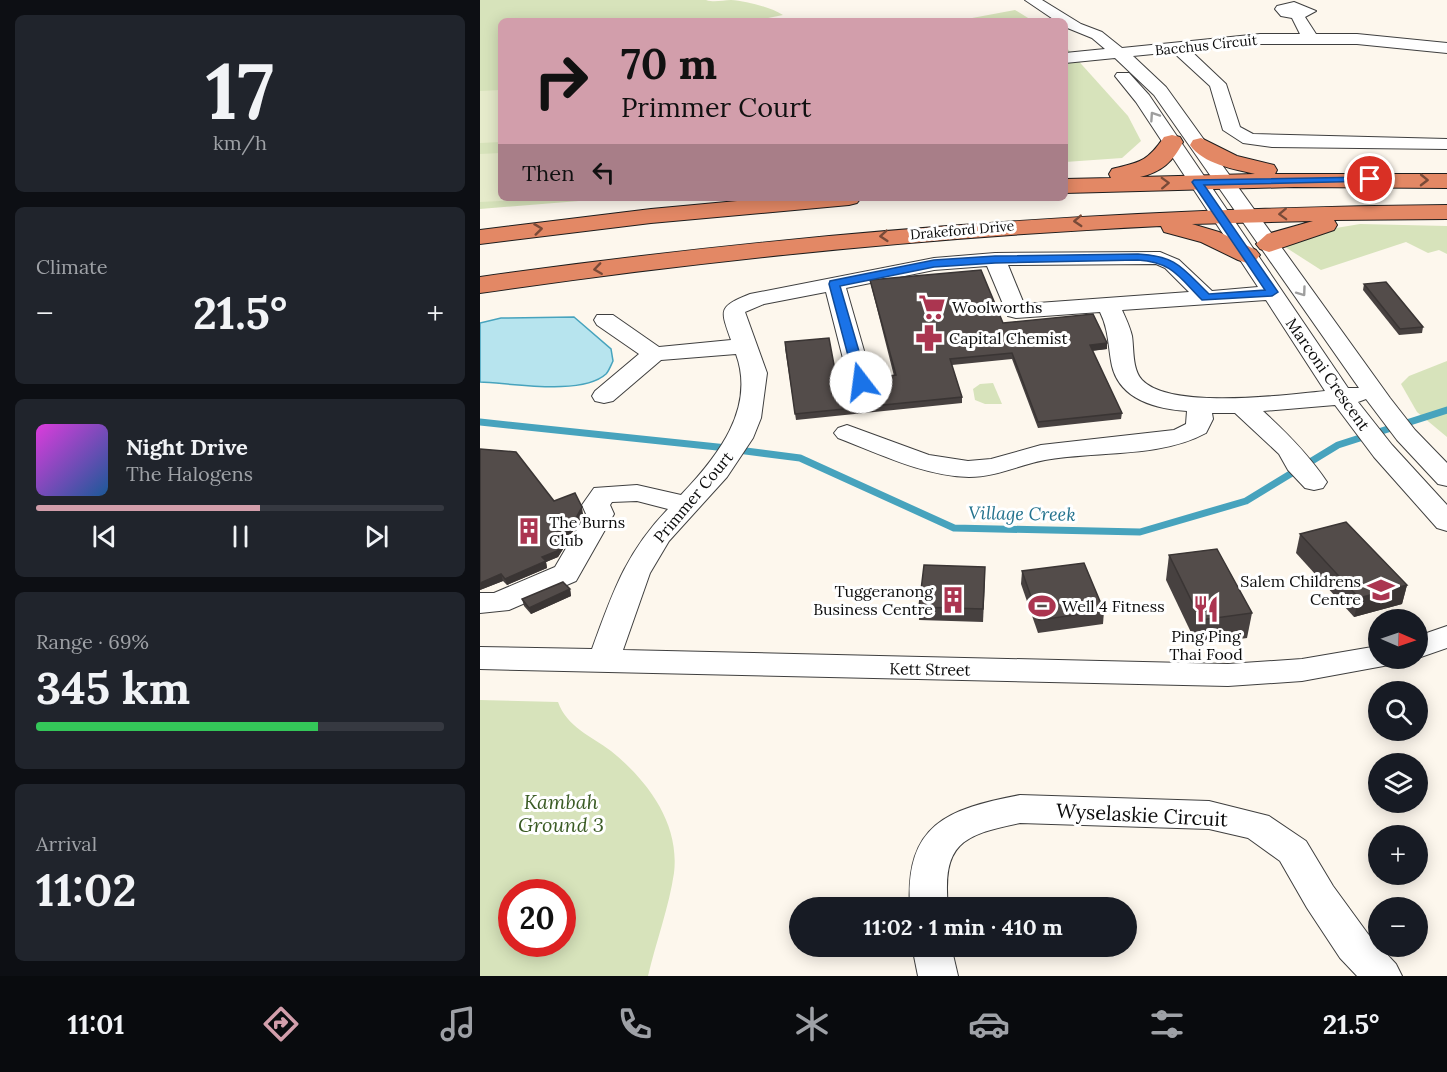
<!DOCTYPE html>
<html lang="en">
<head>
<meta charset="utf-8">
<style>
	:root { --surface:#171b24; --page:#20242c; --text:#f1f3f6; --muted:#9ea1a6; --line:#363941; --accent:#d29eab }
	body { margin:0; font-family:Lora,serif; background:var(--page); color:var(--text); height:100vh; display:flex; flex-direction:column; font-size:22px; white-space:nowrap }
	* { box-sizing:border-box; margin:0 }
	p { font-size:20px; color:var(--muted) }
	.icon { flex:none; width:33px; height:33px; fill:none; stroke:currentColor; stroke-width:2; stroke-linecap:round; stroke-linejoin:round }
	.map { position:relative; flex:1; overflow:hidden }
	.drawer { display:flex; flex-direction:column; gap:15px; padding:15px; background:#0d0f14; width:480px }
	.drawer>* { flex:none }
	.guide { position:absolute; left:18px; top:18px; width:570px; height:183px; border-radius:9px; box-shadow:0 3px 15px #0003; background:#d29eab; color:#111; overflow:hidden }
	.needle { width:39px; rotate:92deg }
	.fabs { position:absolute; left:888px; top:609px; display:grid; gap:12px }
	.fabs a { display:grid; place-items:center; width:60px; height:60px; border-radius:50%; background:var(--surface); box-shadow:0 3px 15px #0003; font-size:30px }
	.speed { position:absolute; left:18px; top:879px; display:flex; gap:12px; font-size:30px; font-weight:700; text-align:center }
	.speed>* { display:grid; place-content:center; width:78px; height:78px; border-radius:50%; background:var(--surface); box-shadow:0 3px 15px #0003; line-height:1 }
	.speed .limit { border:9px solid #d22; background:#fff; color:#111 }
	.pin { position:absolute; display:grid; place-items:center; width:51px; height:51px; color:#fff; margin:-26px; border:3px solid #fff; border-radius:50%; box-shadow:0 2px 6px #0007 }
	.me { position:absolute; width:66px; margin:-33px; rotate:345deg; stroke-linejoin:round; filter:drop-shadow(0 0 4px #0008) }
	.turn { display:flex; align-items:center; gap:21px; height:126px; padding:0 24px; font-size:27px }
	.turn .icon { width:78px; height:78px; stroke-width:2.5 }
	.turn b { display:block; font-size:42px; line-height:51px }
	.then { display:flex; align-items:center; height:57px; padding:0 24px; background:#0003; gap:12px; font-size:22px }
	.big { font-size:45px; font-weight:700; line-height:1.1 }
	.drawer .tile { flex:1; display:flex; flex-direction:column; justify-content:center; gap:9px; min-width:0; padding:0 21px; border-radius:9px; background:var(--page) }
	.drawer .dial { align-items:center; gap:0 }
	.dial b { font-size:78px; line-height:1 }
	.song { display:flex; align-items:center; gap:18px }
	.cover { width:72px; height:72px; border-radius:9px; background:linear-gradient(135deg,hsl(300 70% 55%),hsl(210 70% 35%)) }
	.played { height:6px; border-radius:3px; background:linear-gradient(90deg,var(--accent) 55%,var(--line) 55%) }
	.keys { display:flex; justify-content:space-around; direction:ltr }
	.heat { display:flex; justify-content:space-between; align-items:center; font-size:33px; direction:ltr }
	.charge { height:9px; border-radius:4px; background:linear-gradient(90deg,#34c759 69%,var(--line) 0) }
	.trip { position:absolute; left:309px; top:897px; width:348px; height:60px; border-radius:30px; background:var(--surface); box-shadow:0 3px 15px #0003; font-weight:700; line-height:60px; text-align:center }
	.dock { display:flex; height:96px; justify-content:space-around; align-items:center; background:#090b0e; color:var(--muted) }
	.dock .icon { width:42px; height:42px }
	.dock .current { color:var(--accent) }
	.dock b { font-size:27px; color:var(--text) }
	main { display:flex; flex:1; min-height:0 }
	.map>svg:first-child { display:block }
	.green { fill:#d7e3bb; fill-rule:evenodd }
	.pitch { fill:#e6ebcb }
	.water { fill:#b7e4ee; stroke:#47a3bd; stroke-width:1.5 }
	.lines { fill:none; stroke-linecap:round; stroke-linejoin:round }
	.stream { stroke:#47a3bd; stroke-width:7 }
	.minor-casing { stroke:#3f3f3f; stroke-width:2 }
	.highway-casing { stroke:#1d1d1d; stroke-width:2 }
	.minor { fill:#fff; fill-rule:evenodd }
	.highway { fill:#e38865; fill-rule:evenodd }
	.wall { fill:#474140 }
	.shaded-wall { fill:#3a3534 }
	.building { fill:#534c4a; stroke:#3a3534; stroke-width:1.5 }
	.oneway { stroke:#9e9e9e }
	.oneway2 { stroke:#784a38 }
	.route { fill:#1a73e8; stroke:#114b97; stroke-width:1.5 }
	.labels { text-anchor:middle; stroke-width:6; stroke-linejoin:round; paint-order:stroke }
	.far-street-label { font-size:14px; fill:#0c0c0c; stroke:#fff }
	.poi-label { font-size:16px; fill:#0c0c0c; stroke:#fff; text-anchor:start }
	.street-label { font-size:16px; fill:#0c0c0c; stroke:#fff }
	.water-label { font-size:18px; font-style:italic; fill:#24738e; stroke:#fff }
	.near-park-label { font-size:20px; font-style:italic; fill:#3a5b24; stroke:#fff }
	.near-street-label { font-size:20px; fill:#0c0c0c; stroke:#fff }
</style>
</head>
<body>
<main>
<section class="drawer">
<div class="tile dial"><b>17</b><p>km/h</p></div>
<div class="tile"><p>Climate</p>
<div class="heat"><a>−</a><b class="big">21.5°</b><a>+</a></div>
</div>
<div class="tile">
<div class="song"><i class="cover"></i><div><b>Night Drive</b><p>The Halogens</p></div></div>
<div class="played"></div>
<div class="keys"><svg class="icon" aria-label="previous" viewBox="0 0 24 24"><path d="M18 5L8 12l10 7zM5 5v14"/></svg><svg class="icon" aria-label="pause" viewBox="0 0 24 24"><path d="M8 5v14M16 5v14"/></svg><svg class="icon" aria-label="next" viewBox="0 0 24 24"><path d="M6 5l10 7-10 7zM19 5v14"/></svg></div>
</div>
<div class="tile"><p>Range · 69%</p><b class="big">345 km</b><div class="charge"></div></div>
<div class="tile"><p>Arrival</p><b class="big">11:02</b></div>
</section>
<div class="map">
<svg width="967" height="976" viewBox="0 0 967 976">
	<rect width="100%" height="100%" fill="#fdf7ed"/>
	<g class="green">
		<path d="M0 0H226C235 3 242 0 251 0 266 1 290 7 303 15L273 21H21V198H136L0 209Z"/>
		<path d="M535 10 553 21H476Z"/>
		<path d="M585 46 648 116 661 141 642 158 585 162Z"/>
		<path d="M880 224 967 226V254L959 250 948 253 926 242 841 270 802 245 832 232Z"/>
		<path d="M967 361V437L937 412 921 384 929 376Z"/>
		<path d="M513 383 522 404H505L495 400 493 389 500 384Z"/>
		<path d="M0 700 78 702C87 727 111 736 131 751 167 780 200 823 194 873 189 907 176 942 168 976H0ZM32 892H82V944H32Z"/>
	</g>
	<g class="pitch">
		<path d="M21 90V142L0 143V91Z"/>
		<path d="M21 153V198H74L0 202V154Z"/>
	</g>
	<path class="water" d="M94 317 131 349 133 361C131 365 129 371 126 374 102 396 31 383 0 382V323L21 318Z"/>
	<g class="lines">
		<g class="stream">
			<path d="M0 422 247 448"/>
			<path d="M258 450 320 458 474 528 660 532 766 501 858 445 967 410"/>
		</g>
		<defs>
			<g id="minor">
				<path d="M545 0H562L601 24 622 32 642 48 780 34H820L812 18 801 16 795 9 797 6 814 2 836 11 825 17 836 34H877L967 43V53L877 44H780L710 50 746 84 760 127 773 134 967 139V149L792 147 763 143 743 130 730 86 693 52 653 56 686 87 910 398 935 430 967 463V486L958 484 917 440 886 399 878 402 912 445 967 505V531L957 528 894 457 855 405 783 411C807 433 829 455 847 482L843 488 834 490 825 488 808 470 799 454 755 413H732L733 419 726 433C681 458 615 451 565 460 539 465 516 477 489 477 444 476 400 454 358 438L354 433 358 428 367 425 449 455 488 461 511 459 561 445 694 430 706 424 707 411C677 409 640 400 632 366 628 347 629 330 620 312L536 318 528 316 507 266 454 270 366 288 393 382 390 387 381 389 372 387 369 382 346 292 284 304 265 312 287 373 281 418 273 438 247 477 189 541 170 573 143 650 748 664 822 659 898 646V658H913L909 665 822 681 748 686 0 669V647L112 649C133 592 145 554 188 509L157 501 132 502 130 505 134 514 96 581 29 610 0 613V593H14L75 567 106 514 102 505 114 488 157 485 201 495C237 457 276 409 256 354L181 360 133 401 124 403 115 401 112 396 115 391 159 354 117 325 114 320 117 315H133L179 347 251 340C240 309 238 307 270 294L454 258 515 253 680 252 699 260 732 291 778 287 656 102 635 76 637 73H649L669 95 868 388H879L674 95 635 58 585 63V53L625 49 612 38 585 27V21H576ZM676 264 685 268 709 292 544 304 528 265ZM786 300 845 391C806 395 690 410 662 380 652 369 654 349 652 336 650 327 646 319 642 310Z"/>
				<path d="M967 626V648L938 658V636Z"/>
				<path d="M540 795 729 801 789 816 826 841 853 886 888 934 916 964 922 976H877L860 958 827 908 800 861 768 838 729 829 540 823C481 835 462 844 468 908H430C425 824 467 809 540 795Z"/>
				<path d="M432 946H471L478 976H438Z"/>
			</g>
			<g id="highway">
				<path d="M692 135 700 137 703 142C693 162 681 172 660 177L775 174C754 169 723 164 710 145L713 140 721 138 757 156 794 165 797 170 795 174H967V188L814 187 585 193V179L631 178 629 174 632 169C660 162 667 162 684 137Z"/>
				<path d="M290 198H381L377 203 369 205 171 223 0 244V230L171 209Z"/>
				<path d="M967 205V219L854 220 857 225 854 230 789 252 780 249 776 244 787 234 833 221 712 224 739 232 776 250 780 255 776 260 767 263 758 260 721 242 684 232 681 226C453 237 226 260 0 293V277C324 231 639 208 967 205Z"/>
			</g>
		</defs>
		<use href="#minor" class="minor-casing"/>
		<use href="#highway" class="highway-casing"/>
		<use href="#minor" class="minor"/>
		<use href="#highway" class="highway"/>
	</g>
	<g class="wall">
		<path d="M390 280 523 323 627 343V349L612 351 642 413 641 419 558 428 532 359 472 365 482 397V403L316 420 305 348 357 381 381 385 414 376 391 285Z"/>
		<path d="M884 284 943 327 942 333 919 335 883 290Z"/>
		<path d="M0 449 74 501 103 514 92 533 82 538 85 546 78 557 66 562 67 568 27 585 23 581 0 590Z"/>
		<path d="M820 534 927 585 922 604 874 617 816 553Z"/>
		<path d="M689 555 772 613 767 638 717 645 686 580Z"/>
		<path d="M542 571 624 611 623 624 558 633 541 584Z"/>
		<path d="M505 580 503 622 439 620V607Z"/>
		<path d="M90 589 91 596 51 614 44 606 42 599Z"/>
	</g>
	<g class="shaded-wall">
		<path d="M627 343V349L609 351 610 345Z"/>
		<path d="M102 507 103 514 92 533 79 539 77 532Z"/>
		<path d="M83 539 85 546 78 557 66 562 67 568 27 585 25 579 62 557Z"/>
		<path d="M21 574 23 581 0 590V583Z"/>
		<path d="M927 585 922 604 874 617 879 598Z"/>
		<path d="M90 589 91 596 51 614 49 608Z"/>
	</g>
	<g class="building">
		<path d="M501 270 523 323 613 314 627 343 610 345 642 413 558 422 532 353 470 359 482 397 315 414 305 342 349 338 357 381 369 380 381 385 390 383 394 378 416 375 390 280Z"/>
		<path d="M906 282 943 327 920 329 884 284Z"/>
		<path d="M0 449 36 452 74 501 95 493 102 507 91 527 77 532 83 539 77 551 62 557 66 561 25 579 21 574 0 583Z"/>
		<path d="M866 522 927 585 879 598 820 534Z"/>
		<path d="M737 549 772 613 721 620 689 555Z"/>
		<path d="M604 563 624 611 559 620 542 571Z"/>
		<path d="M444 565 505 567 503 609 439 607Z"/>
		<path d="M83 582 90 589 49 608 42 599Z"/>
	</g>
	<defs><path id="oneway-chevron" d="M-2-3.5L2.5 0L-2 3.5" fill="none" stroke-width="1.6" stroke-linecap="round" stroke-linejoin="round" transform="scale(1.5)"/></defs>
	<g class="oneway">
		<use href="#oneway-chevron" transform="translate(674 116) rotate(-124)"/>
		<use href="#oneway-chevron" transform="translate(822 292) rotate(54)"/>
	</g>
	<g class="oneway2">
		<use href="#oneway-chevron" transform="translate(944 180) rotate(1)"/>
		<use href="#oneway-chevron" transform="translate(685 183) rotate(-2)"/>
		<use href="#oneway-chevron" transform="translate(803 214) rotate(178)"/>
		<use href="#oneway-chevron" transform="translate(598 221) rotate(177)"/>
		<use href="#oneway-chevron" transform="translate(58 229) rotate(-7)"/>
		<use href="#oneway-chevron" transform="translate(404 236) rotate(175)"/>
		<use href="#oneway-chevron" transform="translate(118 269) rotate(172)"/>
	</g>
	<path class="route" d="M890 177H893V181L724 185 798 292 792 296 722 300C699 277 692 262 658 260L515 263 454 267 360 286 388 382 381 385 375 382 349 284 350 281 454 260 515 256 658 254C697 256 702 268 729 294L785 290 712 182 714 180Z"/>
	<defs>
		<symbol id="supermarket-bare" viewBox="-9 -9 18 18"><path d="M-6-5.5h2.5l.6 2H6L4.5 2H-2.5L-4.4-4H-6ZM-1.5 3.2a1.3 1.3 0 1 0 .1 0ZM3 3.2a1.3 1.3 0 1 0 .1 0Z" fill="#ab3550" stroke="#fff" stroke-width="2.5" paint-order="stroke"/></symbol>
		<symbol id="pharmacy-bare" viewBox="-9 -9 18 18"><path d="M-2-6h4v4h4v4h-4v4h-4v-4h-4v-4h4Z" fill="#ab3550" stroke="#fff" stroke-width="2.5" paint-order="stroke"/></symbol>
		<symbol id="building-bare" viewBox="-9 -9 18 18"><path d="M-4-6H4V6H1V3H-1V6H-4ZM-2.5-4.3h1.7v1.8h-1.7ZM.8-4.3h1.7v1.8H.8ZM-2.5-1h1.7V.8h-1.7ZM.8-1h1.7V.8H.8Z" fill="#ab3550" stroke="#fff" stroke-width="2.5" paint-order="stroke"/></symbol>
		<symbol id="school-bare" viewBox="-9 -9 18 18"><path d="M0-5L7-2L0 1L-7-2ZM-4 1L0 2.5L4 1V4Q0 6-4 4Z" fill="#ab3550" stroke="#fff" stroke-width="2.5" paint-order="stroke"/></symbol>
		<symbol id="stadium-bare" viewBox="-9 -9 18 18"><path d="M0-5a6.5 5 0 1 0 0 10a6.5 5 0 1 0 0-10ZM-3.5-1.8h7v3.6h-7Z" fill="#ab3550" stroke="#fff" stroke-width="2.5" paint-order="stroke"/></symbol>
		<symbol id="restaurant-bare" viewBox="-9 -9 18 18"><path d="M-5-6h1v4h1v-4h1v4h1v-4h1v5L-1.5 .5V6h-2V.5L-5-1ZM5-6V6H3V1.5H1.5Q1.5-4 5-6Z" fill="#ab3550" stroke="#fff" stroke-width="2.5" paint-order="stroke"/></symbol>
	</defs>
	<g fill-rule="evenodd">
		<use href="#supermarket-bare" x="433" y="288" width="38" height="38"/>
		<use href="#pharmacy-bare" x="430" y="319" width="38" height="38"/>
		<use href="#building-bare" x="30" y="512" width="38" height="38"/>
		<use href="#school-bare" x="882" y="571" width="38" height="38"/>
		<use href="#building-bare" x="454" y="581" width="38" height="38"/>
		<use href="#stadium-bare" x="543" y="587" width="38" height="38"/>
		<use href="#restaurant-bare" x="707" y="590" width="38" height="38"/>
	</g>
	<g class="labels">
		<g class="far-street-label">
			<text transform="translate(726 45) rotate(-6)" y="5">Bacchus Circuit</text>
			<text transform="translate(482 230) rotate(-5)" y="5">Drakeford Drive</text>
		</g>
		<g class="poi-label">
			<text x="472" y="313">Woolworths</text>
			<text x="469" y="344">Capital Chemist</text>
			<text x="69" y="528">The Burns<tspan x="69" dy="18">Club</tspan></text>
			<text x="881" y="587" text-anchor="end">Salem Childrens<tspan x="881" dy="18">Centre</tspan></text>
			<text x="453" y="597" text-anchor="end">Tuggeranong<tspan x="453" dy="18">Business Centre</tspan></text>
			<text x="582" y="612">Well 4 Fitness</text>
			<text x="726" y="642" text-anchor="middle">Ping Ping<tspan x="726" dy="18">Thai Food</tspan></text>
		</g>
		<g class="street-label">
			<text transform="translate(848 374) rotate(55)" y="6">Marconi Crescent</text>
			<text transform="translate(213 497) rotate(-50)" y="6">Primmer Court</text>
			<text transform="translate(450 669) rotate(1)" y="6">Kett Street</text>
		</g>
		<g class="water-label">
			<text transform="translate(542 514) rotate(1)" y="6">Village Creek</text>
		</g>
		<g class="near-park-label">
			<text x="81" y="809">Kambah<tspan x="81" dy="23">Ground 3</tspan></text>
		</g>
		<g class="near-street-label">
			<text transform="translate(662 815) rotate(3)" y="7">Wyselaskie Circuit</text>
		</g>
	</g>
</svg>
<div class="fabs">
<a><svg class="needle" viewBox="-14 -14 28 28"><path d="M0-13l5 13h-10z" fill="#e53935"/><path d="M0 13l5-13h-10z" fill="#9ea1a6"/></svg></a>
<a><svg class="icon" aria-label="search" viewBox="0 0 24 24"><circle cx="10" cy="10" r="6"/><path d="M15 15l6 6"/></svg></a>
<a><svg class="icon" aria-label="layers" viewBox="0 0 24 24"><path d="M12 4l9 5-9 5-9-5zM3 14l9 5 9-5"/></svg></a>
<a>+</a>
<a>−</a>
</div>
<div class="speed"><div class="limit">20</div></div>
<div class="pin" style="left:890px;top:179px;background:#d93025"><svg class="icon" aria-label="arrive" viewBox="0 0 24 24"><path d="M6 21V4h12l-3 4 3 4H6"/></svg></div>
<svg class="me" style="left:381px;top:382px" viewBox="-20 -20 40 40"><circle r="19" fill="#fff"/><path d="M0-13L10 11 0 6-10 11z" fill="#1a73e8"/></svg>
<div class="trip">11:02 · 1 min · 410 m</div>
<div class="guide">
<div class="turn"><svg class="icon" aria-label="right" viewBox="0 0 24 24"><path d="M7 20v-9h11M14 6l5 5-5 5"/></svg><div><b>70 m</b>Primmer Court</div></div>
<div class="then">Then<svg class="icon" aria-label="left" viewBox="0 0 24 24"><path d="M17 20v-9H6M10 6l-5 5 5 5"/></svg></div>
</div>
</div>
</main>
<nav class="dock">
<b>11:01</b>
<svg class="icon current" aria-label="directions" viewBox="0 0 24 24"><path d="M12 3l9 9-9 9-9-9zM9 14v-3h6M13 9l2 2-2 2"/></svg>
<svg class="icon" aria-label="music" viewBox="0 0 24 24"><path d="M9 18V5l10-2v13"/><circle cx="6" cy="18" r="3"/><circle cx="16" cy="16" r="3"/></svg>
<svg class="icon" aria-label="phone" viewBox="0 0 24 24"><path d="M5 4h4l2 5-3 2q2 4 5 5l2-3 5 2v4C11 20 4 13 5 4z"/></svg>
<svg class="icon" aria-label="climate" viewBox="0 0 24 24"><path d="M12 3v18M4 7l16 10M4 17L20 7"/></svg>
<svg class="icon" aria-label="car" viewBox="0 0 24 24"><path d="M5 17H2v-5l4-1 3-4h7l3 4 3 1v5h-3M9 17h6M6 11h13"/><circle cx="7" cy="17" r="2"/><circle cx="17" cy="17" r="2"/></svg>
<svg class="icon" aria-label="filters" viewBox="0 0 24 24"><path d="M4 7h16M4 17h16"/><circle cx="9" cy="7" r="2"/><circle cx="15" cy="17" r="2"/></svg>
<b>21.5°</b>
</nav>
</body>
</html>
